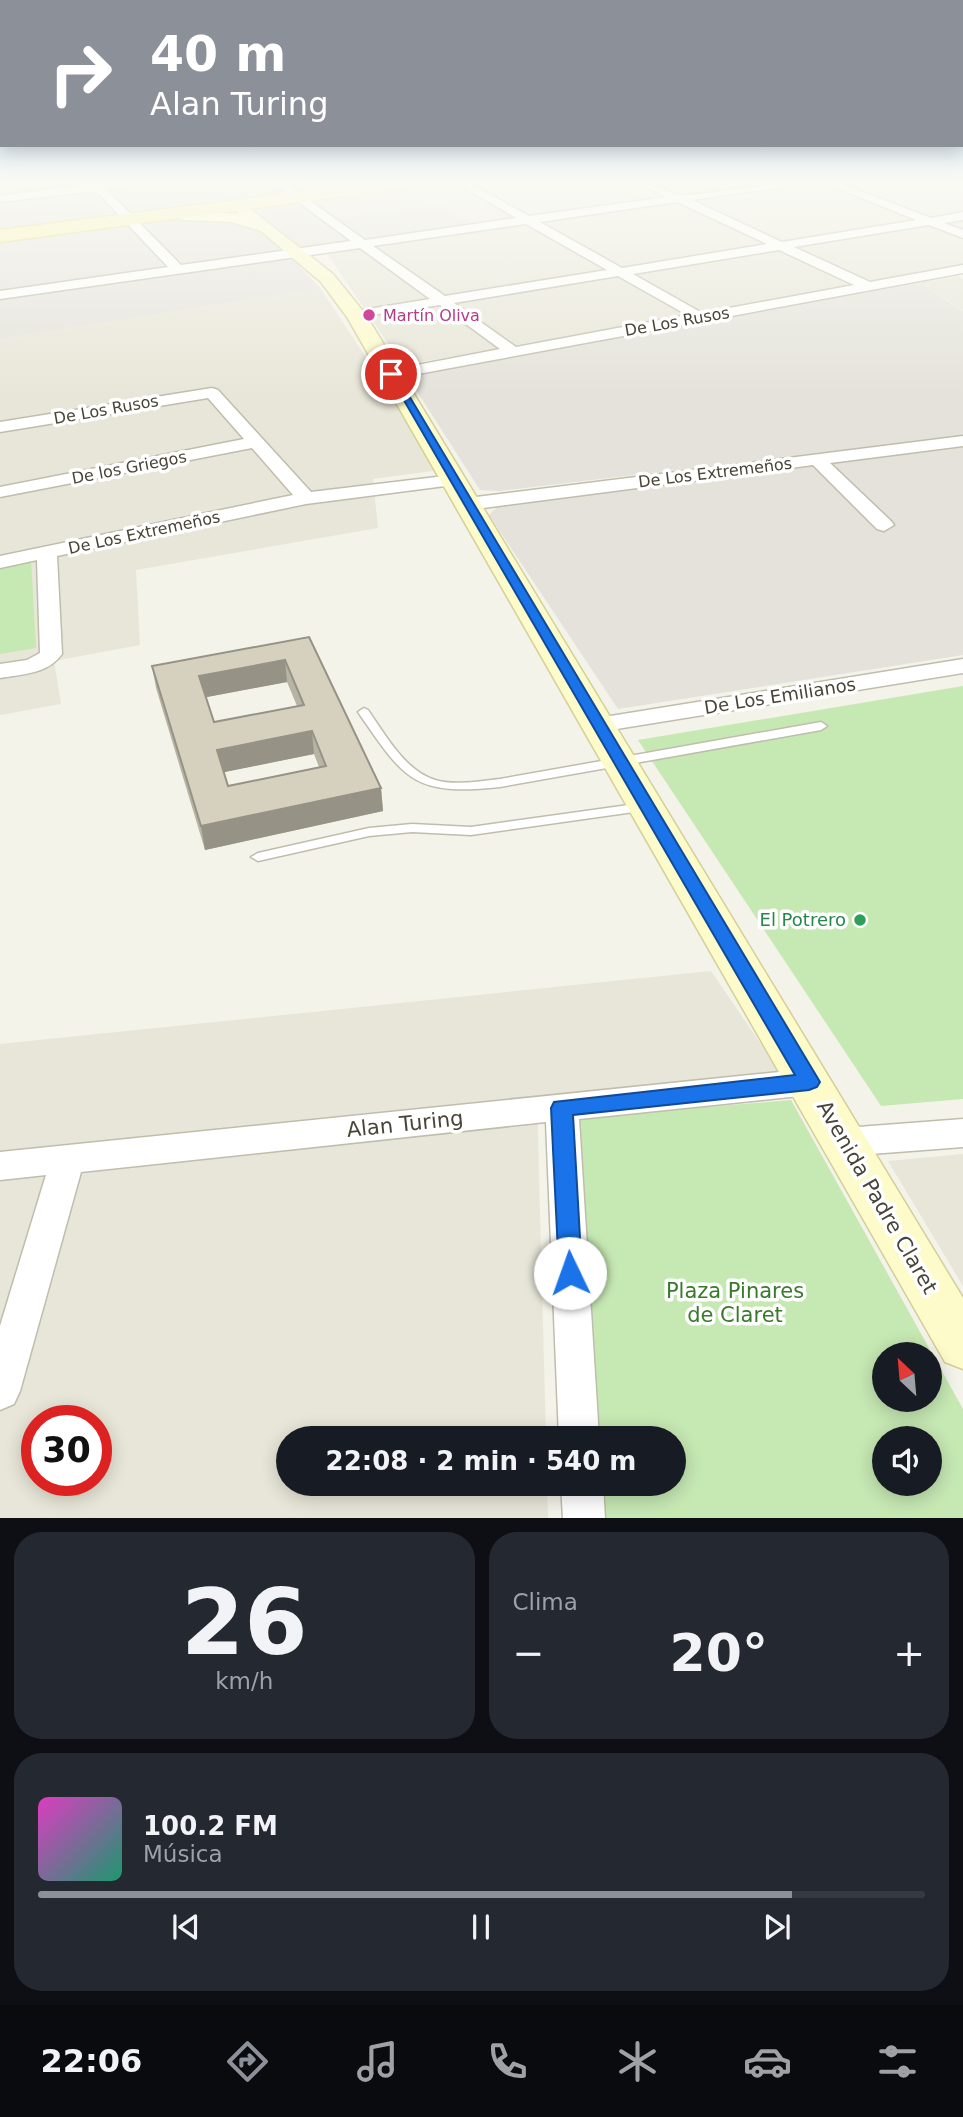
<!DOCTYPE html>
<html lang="es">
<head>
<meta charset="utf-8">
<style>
	:root { --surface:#171b24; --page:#242831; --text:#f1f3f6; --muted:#9ea1a6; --line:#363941; --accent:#8c9099 }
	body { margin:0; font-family:"DejaVu Sans",sans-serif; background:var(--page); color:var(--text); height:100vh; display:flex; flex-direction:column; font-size:26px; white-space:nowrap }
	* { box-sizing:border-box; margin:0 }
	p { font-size:23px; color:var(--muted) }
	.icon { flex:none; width:38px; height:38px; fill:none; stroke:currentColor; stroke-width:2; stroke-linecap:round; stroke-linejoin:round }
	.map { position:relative; height:1518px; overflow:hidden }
	.side { display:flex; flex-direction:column; gap:14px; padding:14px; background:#0d0f14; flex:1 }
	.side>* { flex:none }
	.banner { position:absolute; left:0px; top:0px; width:964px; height:147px; box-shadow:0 4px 18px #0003; background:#8c9099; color:#fff; overflow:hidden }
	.needle { width:46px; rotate:334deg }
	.tools { position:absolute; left:872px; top:1342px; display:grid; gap:14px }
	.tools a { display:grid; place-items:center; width:70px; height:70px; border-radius:50%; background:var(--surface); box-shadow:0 4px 18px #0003; font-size:35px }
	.speed { position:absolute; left:21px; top:1405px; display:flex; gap:14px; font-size:35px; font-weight:700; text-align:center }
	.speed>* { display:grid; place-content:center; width:91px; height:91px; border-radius:50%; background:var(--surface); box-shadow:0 4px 18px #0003; line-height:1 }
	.speed .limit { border:10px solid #d22; background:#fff; color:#111 }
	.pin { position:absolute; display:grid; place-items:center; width:60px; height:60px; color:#fff; margin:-30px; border:4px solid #fff; border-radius:50%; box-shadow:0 2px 7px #0007 }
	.me { position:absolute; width:77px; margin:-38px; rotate:357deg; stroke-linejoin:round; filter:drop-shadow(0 0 5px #0008) }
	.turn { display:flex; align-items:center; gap:24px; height:147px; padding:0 35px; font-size:32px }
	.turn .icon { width:91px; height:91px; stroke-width:2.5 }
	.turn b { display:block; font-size:49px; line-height:60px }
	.big { font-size:52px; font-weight:700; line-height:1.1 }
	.side .widget { flex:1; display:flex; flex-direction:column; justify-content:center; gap:10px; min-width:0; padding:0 24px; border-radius:28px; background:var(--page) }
	.side .dial { align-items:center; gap:0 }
	.dial b { font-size:91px; line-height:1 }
	.song { display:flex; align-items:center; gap:21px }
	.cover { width:84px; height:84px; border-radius:10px; background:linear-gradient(135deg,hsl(310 70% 55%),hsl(160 70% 35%)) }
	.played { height:7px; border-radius:4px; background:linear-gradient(90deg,var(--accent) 85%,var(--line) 85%) }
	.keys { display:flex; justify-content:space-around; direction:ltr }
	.heat { display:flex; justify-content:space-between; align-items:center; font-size:38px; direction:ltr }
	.side .tiles { flex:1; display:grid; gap:14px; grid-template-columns:1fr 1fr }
	.widget:last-child { grid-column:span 2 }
	.trip { position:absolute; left:276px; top:1426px; width:410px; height:70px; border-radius:35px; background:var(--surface); box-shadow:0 4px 18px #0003; font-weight:700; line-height:70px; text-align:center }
	.dock { display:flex; height:112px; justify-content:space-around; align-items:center; background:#090b0e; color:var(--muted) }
	.dock .icon { width:49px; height:49px }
	.dock .current { color:var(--accent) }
	.dock b { font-size:32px; color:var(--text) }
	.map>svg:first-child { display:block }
	.residential { fill:#e8e6d8; fill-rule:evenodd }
	.industrial { fill:#e4e2db }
	.green { fill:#c6e8b3; fill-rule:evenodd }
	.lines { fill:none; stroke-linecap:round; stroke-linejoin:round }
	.lane-casing { stroke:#c0bdac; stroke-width:3 }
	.street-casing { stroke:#c0bdac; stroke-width:3 }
	.secondary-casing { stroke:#d3cf9a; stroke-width:3 }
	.primary-casing { stroke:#e2d66a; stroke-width:3 }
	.lane { fill:#fff; fill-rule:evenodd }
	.street { fill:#fff; fill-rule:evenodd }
	.secondary { fill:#fdfbca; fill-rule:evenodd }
	.primary { fill:#fcf49b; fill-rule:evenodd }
	.wall { fill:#b8b4a4; fill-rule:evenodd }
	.shaded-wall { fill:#969286 }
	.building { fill:#d6d1bf; stroke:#969286; stroke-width:2; fill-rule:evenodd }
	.route { fill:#1a73e8; stroke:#114b97; stroke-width:2 }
	.hotel-dot { fill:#d1479c; stroke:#fff; stroke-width:2.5 }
	.leisure-dot { fill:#2e9e5b; stroke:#fff; stroke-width:2.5 }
	.labels { text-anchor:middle; stroke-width:7; stroke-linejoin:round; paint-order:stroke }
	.far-hotel-label { font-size:16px; fill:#b23c85; stroke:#fff; text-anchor:start }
	.far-street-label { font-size:16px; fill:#484538; stroke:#fff }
	.street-label { font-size:18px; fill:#484538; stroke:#fff }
	.leisure-label { font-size:18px; fill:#27864d; stroke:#fff; text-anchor:end }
	.near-street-label { font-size:21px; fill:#484538; stroke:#fff }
	.near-park-label { font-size:21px; fill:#39792b; stroke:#fff }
</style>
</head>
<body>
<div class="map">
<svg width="963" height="1519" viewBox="0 0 963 1519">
	<rect width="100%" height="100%" fill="#f4f3e9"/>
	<g class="residential">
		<path d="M0 184H76L78 185 0 194Z"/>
		<path d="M296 184H963V267L403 365 325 251 439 205 339 218Z"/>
		<path d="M958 276 963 279V310L919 283Z"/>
		<path d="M321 289 440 470 373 479 378 528 136 570 140 645 54 661 61 704 0 715V339Z"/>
		<path d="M711 971 786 1081 537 1096 546 1438H289V1484H547L548 1518 0 1519V1044ZM37 1421H96V1480H37Z"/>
		<path d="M963 1154V1286L888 1161Z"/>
	</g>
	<g class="industrial">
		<path d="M76 184H296L339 218 439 205 473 225 312 249 293 259 321 289 0 339V194Z"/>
		<path d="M919 283 963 311V436L499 491 480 490 406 374Z"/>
		<path d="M963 446V655L618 709 489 515 499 505Z"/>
	</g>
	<g class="green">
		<path d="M31 559 36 648 0 654V565Z"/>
		<path d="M963 686V1099L881 1106 638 740Z"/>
		<path d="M791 1100 963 1409V1518H602L600 1484H674V1438H597L574 1118ZM884 1354H929V1400H884ZM884 1438H929V1484H884Z"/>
	</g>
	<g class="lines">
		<defs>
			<g id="lane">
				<path d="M364 708 368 710C385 734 404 770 435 780 455 786 479 781 500 779L821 722 827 726 821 730 500 787C413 796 405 780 358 712Z"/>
				<path d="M643 803 649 807 648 810 471 835 412 832 369 836 258 861 251 857 258 853 369 828 412 824 471 827Z"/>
			</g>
			<g id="street">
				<path d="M86 184H131L107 190 181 265 351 241 274 184H286L365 240 516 218 458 184H471L529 216 666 197 642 184C657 184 670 195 684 195 719 194 753 184 788 184L783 187 692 200 782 242 916 220 827 184H842L931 218 963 212V220L944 223 963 230V238L929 225 794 247 870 282 963 265V273L391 379 383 374 386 371 500 349 440 305 351 318 349 315 356 311 430 299 360 248 0 299V291L168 267 96 191 0 202V196ZM677 202 767 244 622 268 540 222ZM526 224 607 270 445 296 373 246ZM779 250 854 285 702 313 633 274ZM618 276 687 315 516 347 454 303Z"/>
				<path d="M212 388 218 390 311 492 453 475 462 480 453 485 306 504 57 556 62 654C48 674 23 674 0 678V664L27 660 40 653 37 560 0 568V556L293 495 252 448 0 497V487L244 439 208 398 0 432V422Z"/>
				<path d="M963 436V446L830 463 891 521 894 525 884 531 877 529 813 465 468 510 459 504 468 498Z"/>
				<path d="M963 659V673L598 732 590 730 586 725 590 720 598 718Z"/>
				<path d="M809 1069 820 1073 825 1082 820 1091 809 1095 579 1119 599 1438H559L546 1122 81 1172 20 1391 14 1404 0 1410V1326L46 1175 0 1180V1152Z"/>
				<path d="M963 1119V1147L845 1156 833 1152 828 1142 833 1132 845 1128Z"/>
				<path d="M561 1484H603L605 1519H563Z"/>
			</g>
			<path id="secondary" d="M239 200 333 274 366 315 963 1298V1369L945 1362 347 317 321 282 261 231 231 222 183 220 175 215 183 210 240 214 231 205Z"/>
			<path id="primary" d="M362 184H409L400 189 0 242V230Z"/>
		</defs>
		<use href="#lane" class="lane-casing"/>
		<use href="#street" class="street-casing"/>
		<use href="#secondary" class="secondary-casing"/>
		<use href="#primary" class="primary-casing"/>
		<use href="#lane" class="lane"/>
		<use href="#street" class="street"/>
		<use href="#secondary" class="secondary"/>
		<use href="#primary" class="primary"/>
	</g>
	<path class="wall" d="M309 637 381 788 383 811 205 850 156 688 152 666ZM287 682 297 706 214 722 206 697ZM314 754 319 767 228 786 224 772Z"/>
	<g class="shaded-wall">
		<path d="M285 660 287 682 202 698 199 676Z"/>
		<path d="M312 731 314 754 220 773 217 750Z"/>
		<path d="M381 788 383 811 205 850 201 826Z"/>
	</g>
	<path class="building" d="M309 637 381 788 201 826 152 666ZM285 660 304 705 214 722 199 676ZM312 731 326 766 228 786 217 750Z"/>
	<linearGradient id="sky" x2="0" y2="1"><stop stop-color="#8ebaeb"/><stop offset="0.46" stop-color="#fafaf5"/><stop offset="1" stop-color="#fafaf5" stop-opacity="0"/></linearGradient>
	<rect width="963" height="396" fill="url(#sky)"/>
	<path class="route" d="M387 371 396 374 820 1082 817 1087 809 1090 573 1115 582 1273 579 1281 570 1284 562 1281 559 1273 551 1108 554 1102 795 1075Z"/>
	<circle class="hotel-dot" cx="369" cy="315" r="7"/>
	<circle class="leisure-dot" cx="860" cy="920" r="7"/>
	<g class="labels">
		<g class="far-hotel-label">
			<text x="383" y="321">Martín Oliva</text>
		</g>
		<g class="far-street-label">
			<text transform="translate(677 321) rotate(-10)" y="6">De Los Rusos</text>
			<text transform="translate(106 409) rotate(-10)" y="6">De Los Rusos</text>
			<text transform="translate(129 467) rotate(-11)" y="6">De los Griegos</text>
			<text transform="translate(715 472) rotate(-7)" y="6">De Los Extremeños</text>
			<text transform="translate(144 532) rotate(-12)" y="6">De Los Extremeños</text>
		</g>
		<g class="street-label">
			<text transform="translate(780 696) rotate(-9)" y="6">De Los Emilianos</text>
		</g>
		<g class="leisure-label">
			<text x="846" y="926">El Potrero</text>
		</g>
		<g class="near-street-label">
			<text transform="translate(405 1124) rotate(-6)" y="7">Alan Turing</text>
			<text transform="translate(877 1197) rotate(60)" y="7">Avenida Padre Claret</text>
		</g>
		<g class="near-park-label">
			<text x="735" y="1298">Plaza Pinares<tspan x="735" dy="24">de Claret</tspan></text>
		</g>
	</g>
</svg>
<div class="tools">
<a><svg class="needle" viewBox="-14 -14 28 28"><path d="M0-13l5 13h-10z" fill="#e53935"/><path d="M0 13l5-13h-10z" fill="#9ea1a6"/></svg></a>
<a><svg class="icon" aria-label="sound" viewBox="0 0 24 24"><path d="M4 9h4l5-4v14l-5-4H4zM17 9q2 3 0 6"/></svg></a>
</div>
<div class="speed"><div class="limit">30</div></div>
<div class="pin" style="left:391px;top:374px;background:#d93025"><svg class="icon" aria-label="arrive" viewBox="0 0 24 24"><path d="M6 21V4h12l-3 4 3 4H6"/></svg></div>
<svg class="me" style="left:570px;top:1273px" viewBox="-20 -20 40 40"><circle r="19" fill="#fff"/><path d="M0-13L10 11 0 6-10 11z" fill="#1a73e8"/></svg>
<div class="trip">22:08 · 2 min · 540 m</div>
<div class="banner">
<div class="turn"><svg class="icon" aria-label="right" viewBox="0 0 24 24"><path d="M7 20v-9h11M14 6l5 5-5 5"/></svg><div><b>40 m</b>Alan Turing</div></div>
</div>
</div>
<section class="side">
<div class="tiles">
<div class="widget dial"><b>26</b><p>km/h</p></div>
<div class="widget"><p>Clima</p>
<div class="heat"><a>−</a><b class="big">20°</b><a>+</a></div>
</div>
<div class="widget">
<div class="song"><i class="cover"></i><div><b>100.2 FM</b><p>Música</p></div></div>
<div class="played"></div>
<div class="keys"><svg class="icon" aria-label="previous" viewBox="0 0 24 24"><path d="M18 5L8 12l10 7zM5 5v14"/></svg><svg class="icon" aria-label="pause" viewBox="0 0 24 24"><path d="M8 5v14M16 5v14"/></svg><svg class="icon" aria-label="next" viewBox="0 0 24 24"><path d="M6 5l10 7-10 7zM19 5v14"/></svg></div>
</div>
</div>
</section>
<nav class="dock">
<b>22:06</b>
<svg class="icon current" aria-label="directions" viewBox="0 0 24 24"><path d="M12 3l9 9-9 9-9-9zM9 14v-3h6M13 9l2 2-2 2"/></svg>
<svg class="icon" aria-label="music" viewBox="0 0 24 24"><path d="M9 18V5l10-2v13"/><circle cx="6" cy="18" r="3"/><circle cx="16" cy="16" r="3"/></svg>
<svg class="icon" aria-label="phone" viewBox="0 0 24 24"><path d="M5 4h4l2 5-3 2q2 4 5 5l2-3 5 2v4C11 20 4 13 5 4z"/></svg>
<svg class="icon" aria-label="climate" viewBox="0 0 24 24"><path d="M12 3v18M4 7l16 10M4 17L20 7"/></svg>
<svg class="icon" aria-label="car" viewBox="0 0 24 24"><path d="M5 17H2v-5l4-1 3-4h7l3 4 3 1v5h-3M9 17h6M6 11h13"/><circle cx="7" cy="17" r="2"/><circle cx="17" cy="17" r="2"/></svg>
<svg class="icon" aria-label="filters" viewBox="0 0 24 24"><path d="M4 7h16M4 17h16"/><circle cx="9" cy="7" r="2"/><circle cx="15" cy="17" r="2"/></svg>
</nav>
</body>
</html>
